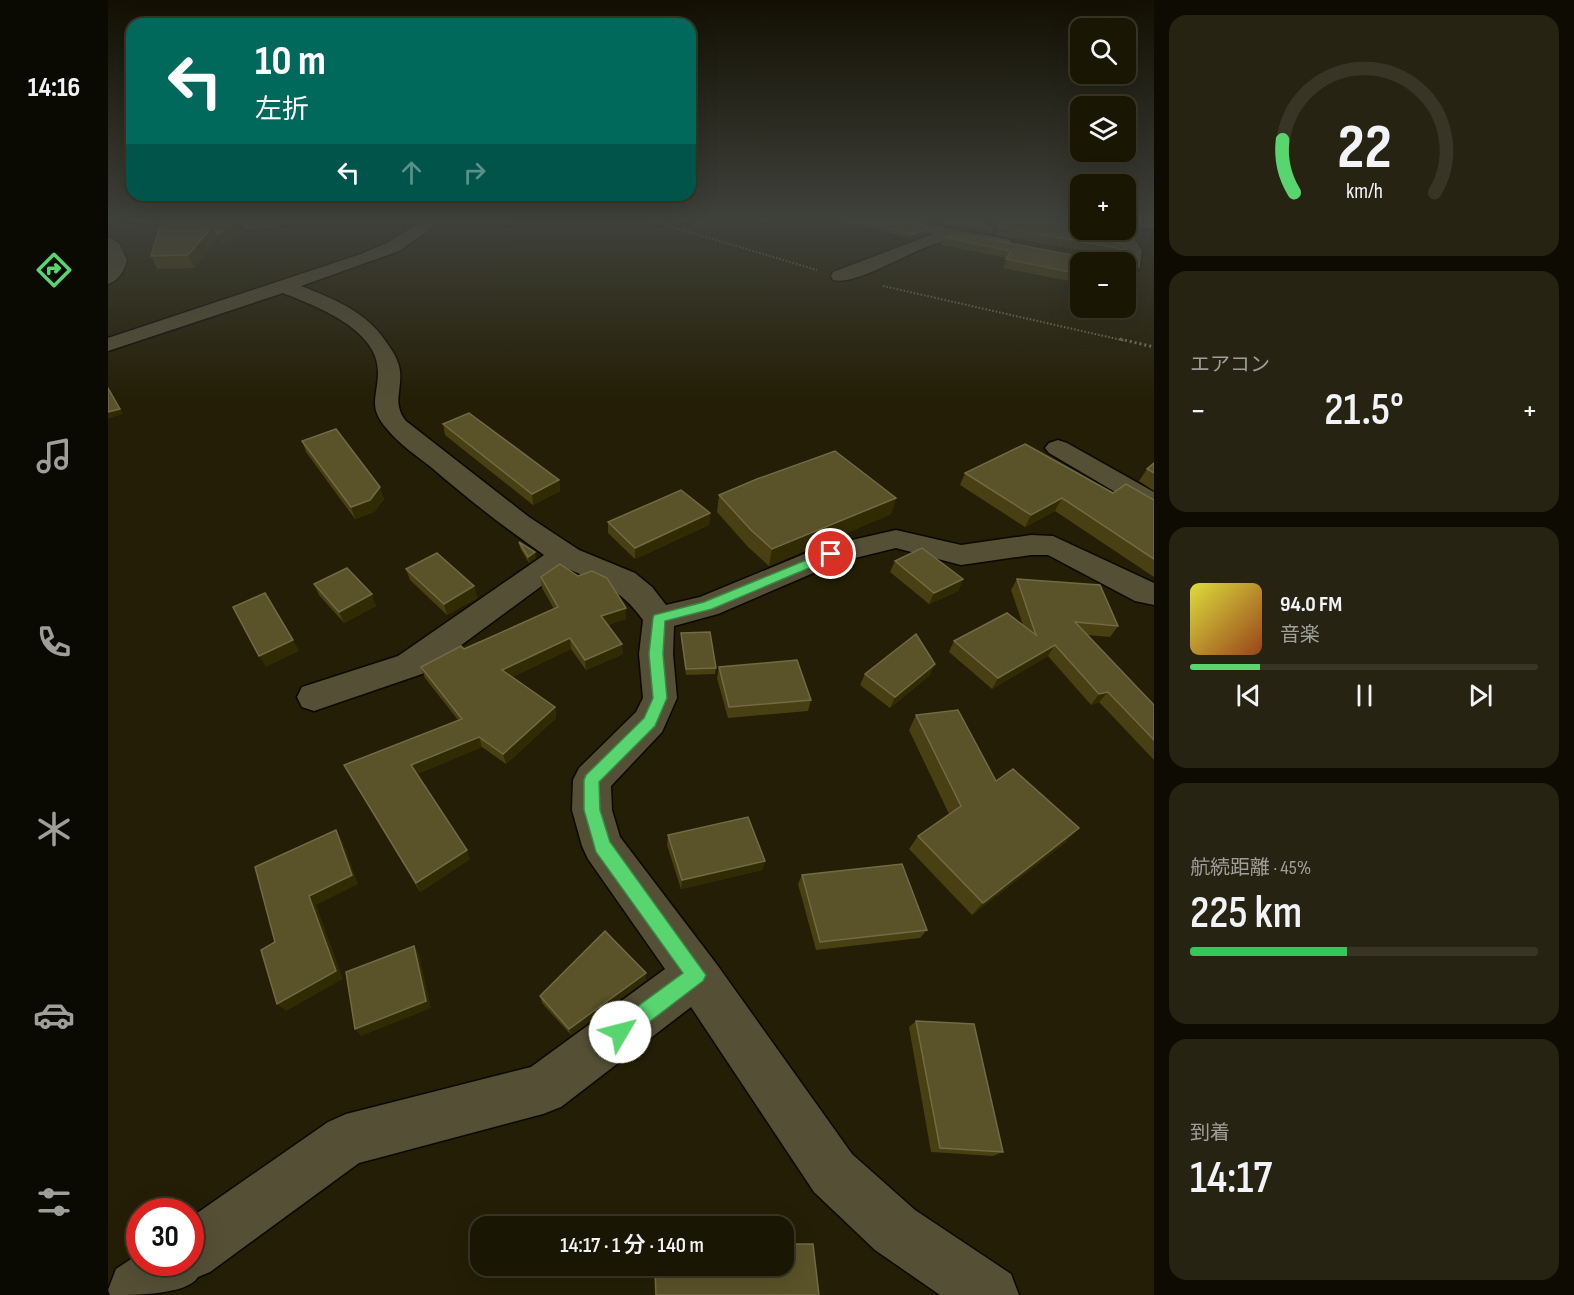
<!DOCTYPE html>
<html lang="ja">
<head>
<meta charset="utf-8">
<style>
	:root { --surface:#1a1604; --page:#272313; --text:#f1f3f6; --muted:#9f9f9a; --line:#383526; --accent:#58d56f }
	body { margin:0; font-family:"Sofia Sans Condensed","Noto Sans JP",sans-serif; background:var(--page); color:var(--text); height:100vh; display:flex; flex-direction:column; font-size:22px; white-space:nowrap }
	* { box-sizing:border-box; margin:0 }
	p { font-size:20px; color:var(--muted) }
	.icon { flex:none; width:33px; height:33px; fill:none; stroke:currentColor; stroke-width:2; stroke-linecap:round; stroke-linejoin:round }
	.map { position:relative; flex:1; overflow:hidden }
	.side { display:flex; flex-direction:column; gap:15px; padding:15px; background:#0e0c02; width:420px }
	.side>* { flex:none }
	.top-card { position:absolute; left:18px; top:18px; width:570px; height:183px; border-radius:18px; box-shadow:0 6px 24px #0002,0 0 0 2px var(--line); background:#00695c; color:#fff; overflow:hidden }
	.controls { position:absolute; left:962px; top:18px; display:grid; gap:12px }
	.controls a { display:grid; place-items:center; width:66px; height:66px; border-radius:12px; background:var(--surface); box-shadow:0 6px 24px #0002,0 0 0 2px var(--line); font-size:30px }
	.speed { position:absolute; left:18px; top:1198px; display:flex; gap:12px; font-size:30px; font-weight:700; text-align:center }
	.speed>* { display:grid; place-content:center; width:78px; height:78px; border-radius:50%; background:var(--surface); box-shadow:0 6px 24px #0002,0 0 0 2px var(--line); line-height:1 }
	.speed .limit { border:9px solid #d22; background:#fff; color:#111 }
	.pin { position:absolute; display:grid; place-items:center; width:51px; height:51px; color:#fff; margin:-26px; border:3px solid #fff; border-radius:50%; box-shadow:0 2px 6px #0007 }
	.me { position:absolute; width:66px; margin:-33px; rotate:53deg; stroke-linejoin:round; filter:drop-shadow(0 0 4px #0008) }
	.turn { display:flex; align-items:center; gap:21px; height:126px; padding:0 30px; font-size:27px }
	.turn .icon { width:78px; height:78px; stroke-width:2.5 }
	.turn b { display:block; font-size:42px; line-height:51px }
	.lanes { display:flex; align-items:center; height:57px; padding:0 30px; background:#0003; justify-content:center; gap:30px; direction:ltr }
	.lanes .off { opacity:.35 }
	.big { font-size:45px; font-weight:600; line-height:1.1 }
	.side .tile { flex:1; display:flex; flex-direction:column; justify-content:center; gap:9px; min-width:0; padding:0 21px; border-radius:18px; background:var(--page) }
	.side .dial { align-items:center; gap:0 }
	.dial svg { height:156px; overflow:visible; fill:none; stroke:var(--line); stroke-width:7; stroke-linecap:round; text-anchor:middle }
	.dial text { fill:var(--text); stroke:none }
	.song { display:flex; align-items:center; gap:18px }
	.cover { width:72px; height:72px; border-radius:9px; background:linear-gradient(135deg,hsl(60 70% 55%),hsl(20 70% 35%)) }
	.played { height:6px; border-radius:3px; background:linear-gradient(90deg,var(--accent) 20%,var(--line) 20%) }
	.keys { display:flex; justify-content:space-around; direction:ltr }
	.heat { display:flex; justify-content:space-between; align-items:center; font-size:33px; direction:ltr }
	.charge { height:9px; border-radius:4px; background:linear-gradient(90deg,#34c759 45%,var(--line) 0) }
	.trip { position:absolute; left:362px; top:1216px; width:324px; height:60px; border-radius:18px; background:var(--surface); box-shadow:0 6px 24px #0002,0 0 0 2px var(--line); font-weight:600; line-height:60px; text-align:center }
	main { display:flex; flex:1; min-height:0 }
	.tab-bar { display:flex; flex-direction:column; width:108px; justify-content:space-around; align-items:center; background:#0a0902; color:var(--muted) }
	.tab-bar .icon { width:42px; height:42px }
	.tab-bar .active { color:var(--accent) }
	.tab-bar b { font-size:27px; color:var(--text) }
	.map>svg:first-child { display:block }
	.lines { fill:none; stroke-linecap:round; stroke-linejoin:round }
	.stream { fill:#7790b6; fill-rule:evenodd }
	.minor-casing { stroke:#0c0800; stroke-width:3 }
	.path-far1 { stroke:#7c7863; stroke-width:2; stroke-dasharray:1.5 2; stroke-linecap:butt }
	.path { stroke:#7c7863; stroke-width:3; stroke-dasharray:2 3; stroke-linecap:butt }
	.minor { fill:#544f35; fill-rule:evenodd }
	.wall { fill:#484012 }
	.shaded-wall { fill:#312b04 }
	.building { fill:#5a5228; stroke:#716a44; stroke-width:1.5 }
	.route { fill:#58d56f; stroke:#398a48; stroke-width:1.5 }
</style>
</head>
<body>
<main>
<nav class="tab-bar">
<b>14:16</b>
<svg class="icon active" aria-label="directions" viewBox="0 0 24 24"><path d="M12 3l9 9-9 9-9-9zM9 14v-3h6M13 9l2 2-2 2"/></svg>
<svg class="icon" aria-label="music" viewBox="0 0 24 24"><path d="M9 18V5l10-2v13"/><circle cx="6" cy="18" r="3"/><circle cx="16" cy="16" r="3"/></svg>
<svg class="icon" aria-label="phone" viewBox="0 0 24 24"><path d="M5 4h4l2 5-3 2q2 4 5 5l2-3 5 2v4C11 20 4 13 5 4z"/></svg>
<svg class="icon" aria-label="climate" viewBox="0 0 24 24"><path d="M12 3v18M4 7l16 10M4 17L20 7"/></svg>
<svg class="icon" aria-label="car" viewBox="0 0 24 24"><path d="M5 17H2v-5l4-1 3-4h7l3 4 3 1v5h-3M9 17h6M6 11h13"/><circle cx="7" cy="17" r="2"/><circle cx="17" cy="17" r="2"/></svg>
<svg class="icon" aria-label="filters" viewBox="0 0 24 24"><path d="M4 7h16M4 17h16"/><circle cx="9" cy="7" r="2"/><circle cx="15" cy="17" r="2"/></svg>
</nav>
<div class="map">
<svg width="1046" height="1295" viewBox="0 0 1046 1295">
	<rect width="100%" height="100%" fill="#231e05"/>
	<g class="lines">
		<g class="stream">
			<path d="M44 219H67L68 220 66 221 46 220Z"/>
			<path d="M190 219H197L177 224 175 223Z"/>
			<path d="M158 226 160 228 127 231 125 230Z"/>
		</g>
		<defs>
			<g id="minor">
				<path d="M79 219 133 221 190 219C178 233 91 233 79 219Z"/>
				<path d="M317 219H336L291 251 193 286C228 300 260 312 281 346 286 353 291 362 292 371 294 391 284 404 298 421L421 517 471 550 527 573 544 587 558 605 592 597 713 547 788 530 853 545 923 535 945 536 1046 583V605L1027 601 940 555H923L853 565 788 548 731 562 610 614 566 626 565 654 569 698 554 732 503 786 504 810 512 837 610 966 744 1154 807 1210 903 1274 911 1295H832L767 1250 706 1192 583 1007 453 1107 435 1114 251 1163 102 1272 90 1277C79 1295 27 1295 2 1295L0 1290 8 1269 32 1253V1263H82V1218L220 1122 238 1114 423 1067 557 969 480 859 474 846 464 810 465 780 471 768 528 712 535 698 531 654 535 620C512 588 492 583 458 568L314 674 206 711 194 707 189 697 194 687 290 656 436 555C397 528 360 499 324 468 309 456 291 444 279 429 260 407 269 399 270 374 272 329 207 306 175 293L0 351V338L253 254 279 243Z"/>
				<path d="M774 219H804L848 230 895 238 901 239 904 243 901 247 895 248C875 244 856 238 835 242 806 247 751 286 725 280L723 276 725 272 825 234 776 222Z"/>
				<path d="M1017 219H1046V229L1017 226Z"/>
				<path d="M1017 226 1034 250 1032 267 1029 271H1017V262H1015L1016 250 1005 230H1017Z"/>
				<path d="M0 237 11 243 19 260C17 270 10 281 0 284Z"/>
				<path d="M950 440 959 443 1046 492V512L1036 509 941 453 937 448 941 443Z"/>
			</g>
		</defs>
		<use href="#minor" class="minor-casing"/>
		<g class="path-far1">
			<path d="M537 219 709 270"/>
			<path d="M775 286 1018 341"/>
		</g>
		<path class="path" d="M1012 339 1046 347"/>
		<use href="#minor" class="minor"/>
	</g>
	<g class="wall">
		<path d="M736 219H776L819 234 803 238 735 222Z"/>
		<path d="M814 219H865L885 229 883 234Z"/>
		<path d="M134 220 138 232 113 246 110 238 86 268 49 269 43 256Z"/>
		<path d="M889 227 996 239 1017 244V255L972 262V283L895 268 899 258 833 245 835 237 964 255 1007 256 886 235Z"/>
		<path d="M335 424 451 480 452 491 425 505 337 435Z"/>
		<path d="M194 441 276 499 266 512 247 519 198 452Z"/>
		<path d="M1046 463V491L1031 481 1039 469Z"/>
		<path d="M857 473 1046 500V577L947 511 917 527 852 485Z"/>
		<path d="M611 495 788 498 783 514 661 566 640 547 609 512Z"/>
		<path d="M602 513 601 525 527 559 500 533V522Z"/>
		<path d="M411 542 428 558 421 563 412 548Z"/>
		<path d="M787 561 855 579 850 591 821 604 782 572Z"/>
		<path d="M298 569 366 586 369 598 339 615 302 580Z"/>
		<path d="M433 577 518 608V619L500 625 515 654 478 670 463 649 404 677 447 707 448 718 398 764 374 747 309 774 362 859 312 892 236 765 350 720 317 678 313 667 446 609 434 588Z"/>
		<path d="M909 579 1010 626 1002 637 979 635 1046 705V760L991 702 983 705 940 656 884 689 841 652 846 641 915 625 903 590Z"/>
		<path d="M206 584 268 606 236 623 211 595Z"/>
		<path d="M573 633 608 668 607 674 578 675 573 639Z"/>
		<path d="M611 667 703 700 700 711 620 718 609 678Z"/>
		<path d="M757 674 822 675 782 708 752 685Z"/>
		<path d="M808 715 888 781 958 842 864 915 801 849 810 836 841 814 801 730Z"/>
		<path d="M560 835 657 861 654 870 573 889 559 845Z"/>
		<path d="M694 875 819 930 812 938 708 950 690 884Z"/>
		<path d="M538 973V980L463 1035 434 1003 432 996Z"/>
		<path d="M808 1021 895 1152 885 1156 823 1152 801 1027Z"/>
		<path d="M546 1266H675L711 1295H547Z"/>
	</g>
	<g class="shaded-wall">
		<path d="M134 220 138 232 113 246 109 234Z"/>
		<path d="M105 226 110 238 86 268 80 255Z"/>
		<path d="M821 229 819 234 803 238 804 234Z"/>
		<path d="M0 388 15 414 0 419Z"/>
		<path d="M451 480 452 491 425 505 424 494Z"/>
		<path d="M272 487 276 499 266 512 247 519 243 507Z"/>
		<path d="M788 498 783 514 661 566 664 549Z"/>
		<path d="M954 498 947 511 917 527 923 515Z"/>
		<path d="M602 513 601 525 527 559V548Z"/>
		<path d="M427 552 428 558 421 563 420 557Z"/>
		<path d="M855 579 850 591 821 604 826 593Z"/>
		<path d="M366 586 369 598 339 615 336 604Z"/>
		<path d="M264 594 268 606 236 623 231 612Z"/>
		<path d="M518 608V619L493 627V616Z"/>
		<path d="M462 638 463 649 396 681 394 670Z"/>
		<path d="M185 640 191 651 158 667 151 656Z"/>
		<path d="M514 644 515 654 478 670 477 660Z"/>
		<path d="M947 645 940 656 884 689 890 678Z"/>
		<path d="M827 664 822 675 782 708 787 697Z"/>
		<path d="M1000 692 991 702 983 705 991 694Z"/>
		<path d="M447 707 448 718 398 764 395 754Z"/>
		<path d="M371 737 374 747 307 775 303 765Z"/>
		<path d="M971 828 958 842 864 915 875 903Z"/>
		<path d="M228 830 234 840 250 884 208 905 235 979 178 1011 169 1004 201 896Z"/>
		<path d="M359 850 362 859 312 892 308 883Z"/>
		<path d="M657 861 654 870 573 889 574 880Z"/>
		<path d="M306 946 311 954 323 1008 253 1036 247 1029Z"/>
		<path d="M538 973V980L463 1035 461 1029Z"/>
	</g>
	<g class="building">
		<path d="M54 219H121L134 220 109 234 105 226 80 255 43 256Z"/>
		<path d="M741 219H776L821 229 804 234Z"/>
		<path d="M837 219H865L885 229Z"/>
		<path d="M893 219H953L972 222V230H998L996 239 1017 244V255L1013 262H972V274L898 259 903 251 835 237 857 235 964 255 1013 256 1015 253 1010 248 889 227Z"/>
		<path d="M0 388 12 409 0 412Z"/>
		<path d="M361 413 451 480 424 494 335 424Z"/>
		<path d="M228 429 272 487 262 500 243 507 194 441Z"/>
		<path d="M917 444 1005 493 1018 484 1046 500V559L954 498 923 515 857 473Z"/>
		<path d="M727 451 788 498 664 549 643 530 611 495 649 479Z"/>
		<path d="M1046 463V473L1039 469Z"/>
		<path d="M573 490 602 513 527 548 500 522Z"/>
		<path d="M411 542 427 552 420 557Z"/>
		<path d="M814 548 855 579 826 593 787 561Z"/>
		<path d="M329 553 366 586 336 604 298 569Z"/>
		<path d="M452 564 470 576 484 571 499 578 518 608 493 616 514 644 477 660 462 638 394 670 447 707 395 754 371 737 303 765 359 850 308 883 236 765 354 719 313 667 353 646 356 649 450 607 433 577Z"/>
		<path d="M239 568 264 594 231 612 206 584Z"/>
		<path d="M909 579 992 585 1010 626 967 622 1046 705V740L1000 692 991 694 947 645 890 678 846 641 899 613 928 635Z"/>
		<path d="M157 593 185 640 151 656 125 607Z"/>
		<path d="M602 632 608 668 578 669 573 633Z"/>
		<path d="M808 634 827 664 787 697 757 674Z"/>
		<path d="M689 660 703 700 621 707 611 667Z"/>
		<path d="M850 710 888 781 905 769 971 828 875 903 810 836 853 806 808 715Z"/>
		<path d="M640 817 657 861 574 880 560 835Z"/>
		<path d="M228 830 244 875 201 896 228 971 169 1004 153 950 167 942 147 867Z"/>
		<path d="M794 864 819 930 712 942 694 875Z"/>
		<path d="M497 931 538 973 461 1029 432 996Z"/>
		<path d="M306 946 318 1001 247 1029 238 972Z"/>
		<path d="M808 1021 866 1024 895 1152 832 1148Z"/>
		<path d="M675 1244H705L711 1295H548L547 1266H675Z"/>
	</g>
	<linearGradient id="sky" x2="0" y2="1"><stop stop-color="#131003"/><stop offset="0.55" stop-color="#3f413b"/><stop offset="1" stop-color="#3f413b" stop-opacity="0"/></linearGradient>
	<rect width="1046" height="400" fill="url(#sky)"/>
	<path class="route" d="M723 550 729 554 727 557 604 609 557 621 555 654 559 698 547 726 491 782 492 810 502 842 598 975 595 981 519 1039 512 1042 504 1039 502 1032 504 1025 575 973 488 852 476 810V780L478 775 536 718 545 698 541 654 545 618 546 615 596 602Z"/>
</svg>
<div class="controls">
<a><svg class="icon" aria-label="search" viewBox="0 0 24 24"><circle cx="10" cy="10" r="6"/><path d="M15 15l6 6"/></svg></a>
<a><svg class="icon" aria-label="layers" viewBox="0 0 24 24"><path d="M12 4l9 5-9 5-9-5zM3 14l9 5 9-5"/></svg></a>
<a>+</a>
<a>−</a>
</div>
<div class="speed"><div class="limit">30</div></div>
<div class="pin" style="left:723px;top:554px;background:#d93025"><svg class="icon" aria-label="arrive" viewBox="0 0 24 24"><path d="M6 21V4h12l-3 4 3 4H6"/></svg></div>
<svg class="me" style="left:512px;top:1032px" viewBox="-20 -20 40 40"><circle r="19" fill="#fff"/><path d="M0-13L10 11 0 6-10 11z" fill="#58d56f"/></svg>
<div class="trip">14:17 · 1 分 · 140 m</div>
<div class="top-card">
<div class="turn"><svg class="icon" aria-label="left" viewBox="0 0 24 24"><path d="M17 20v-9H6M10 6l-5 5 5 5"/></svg><div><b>10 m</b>左折</div></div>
<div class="lanes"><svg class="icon" aria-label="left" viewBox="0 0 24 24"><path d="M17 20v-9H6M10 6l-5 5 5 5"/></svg><svg class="icon off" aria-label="ahead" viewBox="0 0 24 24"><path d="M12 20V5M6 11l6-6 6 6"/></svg><svg class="icon off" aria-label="right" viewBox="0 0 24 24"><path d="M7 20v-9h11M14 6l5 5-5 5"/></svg></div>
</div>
</div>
<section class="side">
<div class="tile dial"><svg viewBox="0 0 100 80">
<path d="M14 69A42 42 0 1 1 86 69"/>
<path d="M14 69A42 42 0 0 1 8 42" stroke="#58d56f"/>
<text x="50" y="56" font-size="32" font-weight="700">22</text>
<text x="50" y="72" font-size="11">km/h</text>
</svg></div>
<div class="tile"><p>エアコン</p>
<div class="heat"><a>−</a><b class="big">21.5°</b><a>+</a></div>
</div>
<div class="tile">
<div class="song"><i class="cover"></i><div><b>94.0 FM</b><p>音楽</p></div></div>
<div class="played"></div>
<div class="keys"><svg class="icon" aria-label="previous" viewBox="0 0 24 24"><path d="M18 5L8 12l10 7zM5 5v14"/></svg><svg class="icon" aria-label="pause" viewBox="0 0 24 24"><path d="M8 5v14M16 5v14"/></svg><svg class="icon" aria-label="next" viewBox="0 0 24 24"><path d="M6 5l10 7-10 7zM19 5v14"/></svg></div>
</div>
<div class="tile"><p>航続距離 · 45%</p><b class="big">225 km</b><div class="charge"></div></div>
<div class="tile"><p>到着</p><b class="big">14:17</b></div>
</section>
</main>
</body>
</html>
